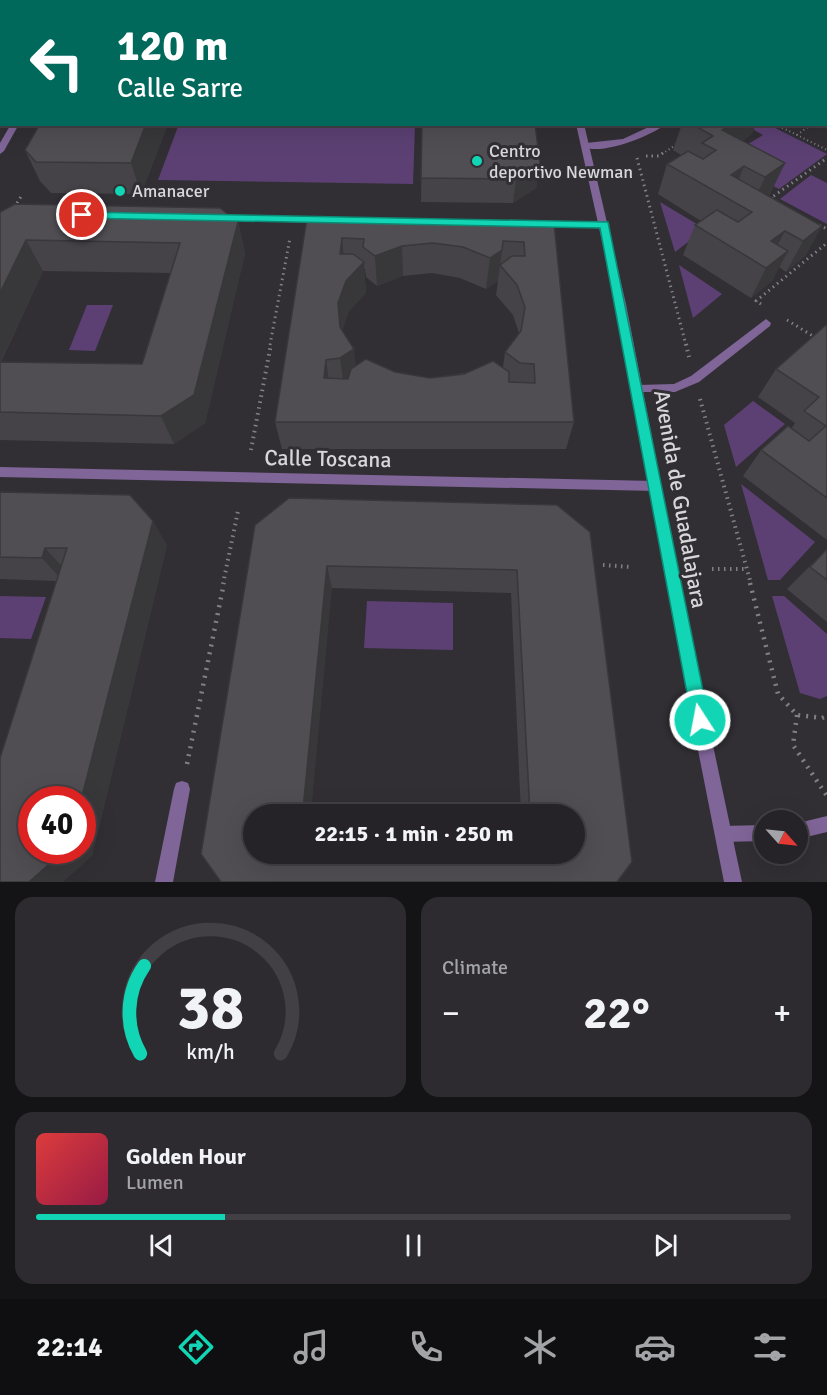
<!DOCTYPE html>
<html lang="en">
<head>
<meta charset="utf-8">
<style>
	:root { --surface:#252327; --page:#2d2b2f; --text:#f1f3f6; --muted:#a3a4a7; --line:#424044; --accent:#11d5b4 }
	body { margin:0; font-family:Signika,sans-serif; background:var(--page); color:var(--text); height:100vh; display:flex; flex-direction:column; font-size:22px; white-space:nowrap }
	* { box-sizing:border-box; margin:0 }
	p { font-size:20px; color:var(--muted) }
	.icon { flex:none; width:33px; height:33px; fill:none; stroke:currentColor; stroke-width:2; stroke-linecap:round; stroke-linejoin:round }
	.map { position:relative; height:882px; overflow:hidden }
	.details { display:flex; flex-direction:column; gap:15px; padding:15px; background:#141315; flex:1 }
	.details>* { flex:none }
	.guide { position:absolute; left:0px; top:0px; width:828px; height:126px; box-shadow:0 6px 24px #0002,0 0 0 2px var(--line); background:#00695c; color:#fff; overflow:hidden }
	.needle { width:39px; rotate:117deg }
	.buttons { position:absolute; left:754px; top:810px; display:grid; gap:12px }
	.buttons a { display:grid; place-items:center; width:54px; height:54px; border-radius:50%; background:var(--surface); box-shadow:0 6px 24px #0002,0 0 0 2px var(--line); font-size:30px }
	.speed { position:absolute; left:18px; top:786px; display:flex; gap:12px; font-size:30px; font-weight:700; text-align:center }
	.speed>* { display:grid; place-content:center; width:78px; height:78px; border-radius:50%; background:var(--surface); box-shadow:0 6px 24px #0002,0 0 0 2px var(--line); line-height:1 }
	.speed .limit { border:9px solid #d22; background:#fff; color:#111 }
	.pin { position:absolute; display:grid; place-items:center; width:51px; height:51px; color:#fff; margin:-26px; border:3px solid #fff; border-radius:50%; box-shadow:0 2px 6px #0007 }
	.me { position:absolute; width:66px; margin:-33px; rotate:349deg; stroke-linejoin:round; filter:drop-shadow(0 0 4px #0008) }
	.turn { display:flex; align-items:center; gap:21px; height:126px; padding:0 18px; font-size:27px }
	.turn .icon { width:78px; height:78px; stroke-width:2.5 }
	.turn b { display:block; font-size:42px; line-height:51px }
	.big { font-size:45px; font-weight:700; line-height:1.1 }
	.details .tile { flex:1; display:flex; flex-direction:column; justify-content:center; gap:9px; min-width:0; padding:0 21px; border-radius:18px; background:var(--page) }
	.details .dial { align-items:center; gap:0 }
	.dial svg { height:156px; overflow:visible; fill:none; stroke:var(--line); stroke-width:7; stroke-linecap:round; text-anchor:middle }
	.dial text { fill:var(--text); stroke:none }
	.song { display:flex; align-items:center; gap:18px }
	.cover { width:72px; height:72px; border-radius:9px; background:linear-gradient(135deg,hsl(0 70% 55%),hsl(340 70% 35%)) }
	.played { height:6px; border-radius:3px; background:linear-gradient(90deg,var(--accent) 25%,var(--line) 25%) }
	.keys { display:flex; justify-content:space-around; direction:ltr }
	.heat { display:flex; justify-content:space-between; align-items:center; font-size:33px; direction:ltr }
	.details .tiles { flex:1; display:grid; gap:15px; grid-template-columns:1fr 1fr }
	.tile:last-child { grid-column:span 2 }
	.trip { position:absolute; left:243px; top:804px; width:342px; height:60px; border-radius:30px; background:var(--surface); box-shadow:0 6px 24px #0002,0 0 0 2px var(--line); font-weight:700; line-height:60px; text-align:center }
	.dock { display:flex; height:96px; justify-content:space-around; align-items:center; background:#0f0e10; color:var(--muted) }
	.dock .icon { width:42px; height:42px }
	.dock .selected { color:var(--accent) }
	.dock b { font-size:27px; color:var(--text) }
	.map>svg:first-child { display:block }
	.green { fill:#5c4074 }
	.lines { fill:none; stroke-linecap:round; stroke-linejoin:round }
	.path-far3 { stroke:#818084; stroke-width:2; stroke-dasharray:1 3; stroke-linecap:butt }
	.path-far2 { stroke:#818084; stroke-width:3; stroke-dasharray:1.5 4; stroke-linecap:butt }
	.path-far1 { stroke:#818084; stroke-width:4; stroke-dasharray:1.5 4.5; stroke-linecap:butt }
	.path { stroke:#818084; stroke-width:4.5; stroke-dasharray:2 6; stroke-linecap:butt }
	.service { fill:#806598; fill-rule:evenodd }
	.minor { fill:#806598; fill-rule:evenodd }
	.tertiary { fill:#806598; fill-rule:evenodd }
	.wall { fill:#454347; fill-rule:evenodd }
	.shaded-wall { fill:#38373a }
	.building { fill:#504e53; stroke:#38373a; stroke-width:1.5; fill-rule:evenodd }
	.route { fill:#11d5b4; stroke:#0b8a75; stroke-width:1.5 }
	.poi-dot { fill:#11d5b4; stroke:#312f34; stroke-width:2 }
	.labels { text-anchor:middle; stroke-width:6; stroke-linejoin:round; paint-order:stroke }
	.far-poi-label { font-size:18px; fill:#d7d6d9; stroke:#312f34; text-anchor:start }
	.street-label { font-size:22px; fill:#d7d6d9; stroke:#312f34 }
</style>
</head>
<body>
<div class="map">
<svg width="827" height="882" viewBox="0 0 827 882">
	<rect width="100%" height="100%" fill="#312f34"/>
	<g class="green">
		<path d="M179 124 415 125 413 184 158 180Z"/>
		<path d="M745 125H769L827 154 779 189 722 160 763 135Z"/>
		<path d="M811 175 827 183V224L780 199Z"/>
		<path d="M660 202 705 229 675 252Z"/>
		<path d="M679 265 722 294 693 318Z"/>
		<path d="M87 305H113L95 351 69 350Z"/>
		<path d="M753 401 785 424 736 467 724 425Z"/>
		<path d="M741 484 815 542 780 580H768Z"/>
		<path d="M0 596 46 597 31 639 0 638Z"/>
		<path d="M772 596H784L827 634V696L820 699 800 693Z"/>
		<path d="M367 601 453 603V650L364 648Z"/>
	</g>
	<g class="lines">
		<g class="path-far3">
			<path d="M740 0 743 2"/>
			<path d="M755 2 757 0"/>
			<path d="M779 2 783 0"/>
			<path d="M775 124 827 150"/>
			<path d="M534 125H542"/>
			<path d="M797 135 812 124"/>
			<path d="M662 154 677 144"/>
		</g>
		<g class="path-far2">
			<path d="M646 156H659L664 152"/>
			<path d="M637 158 686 345"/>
			<path d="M773 199 771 198 827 158"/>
			<path d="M17 203 22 195"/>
			<path d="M819 225 827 229"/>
			<path d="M761 304 756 301 827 243"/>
			<path d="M787 320 816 338"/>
			<path d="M270 345 290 238"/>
		</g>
		<g class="path-far1">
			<path d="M686 344 689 357"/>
			<path d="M700 399 751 584"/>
			<path d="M251 450 271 344"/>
			<path d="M603 565 631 567"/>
			<path d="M712 569H747"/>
			<path d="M223 584 238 511"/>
		</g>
		<g class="path">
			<path d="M750 583 778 694 797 715 822 718 827 716"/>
			<path d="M797 715 793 745 827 796"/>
			<path d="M187 764 224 583"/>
		</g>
		<g class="service">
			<path d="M655 124H666C651 136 599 157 582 146L586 143 623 139Z"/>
			<path d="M766 319 771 323 770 326 699 382 675 392H634L632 389 638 385 674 384 691 376Z"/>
			<path d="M182 781 188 783 190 789 173 882H155L174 789 176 783Z"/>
		</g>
		<g class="minor">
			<rect x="0" y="51" width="2" height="4"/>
			<path d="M216 215 321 217 326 220 321 223 213 220 211 218Z"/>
			<path d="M540 221 605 222 610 225 605 228 537 226 535 224Z"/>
			<path d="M0 467 655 481 659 482 661 486 659 490 655 491 0 477Z"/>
			<path d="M827 816V832L798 839V823Z"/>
			<path d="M765 825V841L723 842 717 840 715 834 717 828 723 826Z"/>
		</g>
		<g class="tertiary">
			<path d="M86 0H92L85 2Z"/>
			<path d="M554 0H560L561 2H553Z"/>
			<path d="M11 124H19L4 151 0 154V143Z"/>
			<path d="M576 124H584L626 304 700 684 742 882H724L685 684 616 304Z"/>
		</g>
	</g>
	<g class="wall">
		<path d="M0 0H17L18 2H2V30H0Z"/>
		<path d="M802 0H827V98L826 2H799Z"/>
		<path d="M827 104V129L818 124H826Z"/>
		<path d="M168 124 141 194 51 193 40 181 25 150Z"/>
		<path d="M422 124 540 164 536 188 513 203 421 202Z"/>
		<path d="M682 124H756L752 134 742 141 785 163 770 194 768 196 822 226 805 256 786 272 779 267 772 281 751 298 683 255 695 225 701 221 658 194 667 164 681 155 673 150Z"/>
		<path d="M0 212 238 222 245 253 205 423 174 444 0 440ZM43 271 171 273 142 364 1 362Z"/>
		<path d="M307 218 554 223 574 422 566 449H282L275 422ZM364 269H365L366 277 377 286 403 276 432 273 460 278 486 289 498 281 496 295 513 315 519 333 505 352 503 367 430 378 356 366 342 330 349 311 366 293Z"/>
		<path d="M827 324V540L743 476 761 450 791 429 795 423 758 397 776 369Z"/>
		<path d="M0 492 167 545 92 856 57 581 0 579Z"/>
		<path d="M557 505 617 882H221L255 525ZM332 588 511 593 521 814H574L254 854Z"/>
		<path d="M827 549V622L787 589Z"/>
	</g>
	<g class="shaded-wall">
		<path d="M146 124H168L141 194 131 163Z"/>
		<path d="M731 124H756L752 134 712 160 722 130Z"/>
		<path d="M785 163 770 194 751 208 765 177Z"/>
		<path d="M540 164 536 188 513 203 516 179Z"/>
		<path d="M744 166 732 197 731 175Z"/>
		<path d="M238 222 245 253 205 423 174 444 161 416Z"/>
		<path d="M822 226 805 256 786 272 803 241Z"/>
		<path d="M785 231 769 261 771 241Z"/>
		<path d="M342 238 345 269 340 254Z"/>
		<path d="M26 240 43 271 0 363V293Z"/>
		<path d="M402 246 403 276 377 286 375 256Z"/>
		<path d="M502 250 498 281 486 289 490 258Z"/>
		<path d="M788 251 772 281 751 298 766 268Z"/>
		<path d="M364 262 366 293 349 311 341 333 343 356 338 303 346 281Z"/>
		<path d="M354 349 357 378 344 387 340 358Z"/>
		<path d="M326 360 330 388 324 378Z"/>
		<path d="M153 521 167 545 92 856 63 882H29L65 850H82V800H81Z"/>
		<path d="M45 548 66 571 63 581 42 558Z"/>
		<path d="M327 566 332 588 311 814 303 809Z"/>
	</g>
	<g class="building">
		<path d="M0 0H15L14 2H2V17H0Z"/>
		<path d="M107 0H192L191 2H107Z"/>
		<rect x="290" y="0" width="45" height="2"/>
		<rect x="380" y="0" width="35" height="2"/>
		<rect x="477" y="0" width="38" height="2"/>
		<path d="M621 0H678L675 2H624Z"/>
		<path d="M680 0H705L702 2H683Z"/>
		<path d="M802 0H807L811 2H799Z"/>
		<path d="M40 124H146L131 163 36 162 25 150Z"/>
		<path d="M422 124H535L540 164 516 179 421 178Z"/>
		<path d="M692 124H731L722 130 785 163 765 177 744 166 731 175 822 226 803 241 785 231 771 241 788 251 766 268 695 225 717 210 738 222 752 212 667 164 688 151 703 159 716 150 702 143 713 136Z"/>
		<path d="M15 204 220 208 238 222 194 395 161 416 0 412V362L142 364 180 243 26 240 0 293V212Z"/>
		<path d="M307 218 554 223 574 422H275ZM342 238 364 239 363 247 375 256 402 246 433 243 463 247 490 258 502 250 503 241 524 242 525 256H512L500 265 517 285 525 307 521 331 505 352 520 363 534 364 535 383 509 382V372L493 361 464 374 430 378 395 372 366 359 351 369 348 379 324 378 326 360 340 358 354 349 340 327 338 303 346 281 364 262 353 254H340Z"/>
		<path d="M827 324V498L761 450 788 426 809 441 826 426 804 411 819 397 776 369Z"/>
		<path d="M0 492 130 495 153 521 81 800H32V850H65L29 882H0V758L67 548H45L42 558 0 557Z"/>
		<path d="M289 498 557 505 590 532 632 862 617 882H221L201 854 255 525ZM327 566 517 570 530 814H574V854H254V814H499L303 809Z"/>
		<path d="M827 549V580L810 567Z"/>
	</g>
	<path class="route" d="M82 212 608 222 709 720 707 726 700 729 694 726 692 720 600 228 78 218V213Z"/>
	<g class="poi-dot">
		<circle cx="477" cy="161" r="6"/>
		<circle cx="120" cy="191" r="6"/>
	</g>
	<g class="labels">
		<g class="far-poi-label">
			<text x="489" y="157">Centro<tspan x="489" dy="21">deportivo Newman</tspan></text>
			<text x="132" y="197">Amanacer</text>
		</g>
		<g class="street-label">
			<text transform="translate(328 458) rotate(1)" y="8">Calle Toscana</text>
			<text transform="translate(681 499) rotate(80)" y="8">Avenida de Guadalajara</text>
		</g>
	</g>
</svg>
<div class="buttons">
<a><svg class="needle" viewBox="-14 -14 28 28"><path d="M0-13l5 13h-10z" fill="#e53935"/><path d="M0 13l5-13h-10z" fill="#a3a4a7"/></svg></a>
</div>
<div class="speed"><div class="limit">40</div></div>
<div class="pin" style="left:82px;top:215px;background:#d93025"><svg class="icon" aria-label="arrive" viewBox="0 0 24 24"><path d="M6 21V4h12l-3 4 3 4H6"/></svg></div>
<svg class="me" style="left:700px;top:720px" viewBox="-20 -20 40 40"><circle r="17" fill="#11d5b4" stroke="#fff" stroke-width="3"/><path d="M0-11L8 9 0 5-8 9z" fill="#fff"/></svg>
<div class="trip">22:15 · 1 min · 250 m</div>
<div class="guide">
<div class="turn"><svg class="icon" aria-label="left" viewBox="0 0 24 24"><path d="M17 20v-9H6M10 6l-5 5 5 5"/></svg><div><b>120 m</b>Calle Sarre</div></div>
</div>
</div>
<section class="details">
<div class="tiles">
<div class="tile dial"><svg viewBox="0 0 100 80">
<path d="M14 69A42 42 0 1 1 86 69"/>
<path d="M14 69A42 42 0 0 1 16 24" stroke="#11d5b4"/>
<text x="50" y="56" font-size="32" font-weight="700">38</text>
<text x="50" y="72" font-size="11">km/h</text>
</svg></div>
<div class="tile"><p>Climate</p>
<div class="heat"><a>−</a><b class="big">22°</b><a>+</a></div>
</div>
<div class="tile">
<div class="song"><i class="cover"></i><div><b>Golden Hour</b><p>Lumen</p></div></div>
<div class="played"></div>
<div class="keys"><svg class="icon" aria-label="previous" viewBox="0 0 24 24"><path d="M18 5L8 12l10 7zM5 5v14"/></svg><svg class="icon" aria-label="pause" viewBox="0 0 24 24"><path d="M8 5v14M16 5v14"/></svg><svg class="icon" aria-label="next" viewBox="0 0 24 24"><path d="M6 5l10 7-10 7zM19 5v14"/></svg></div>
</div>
</div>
</section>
<nav class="dock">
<b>22:14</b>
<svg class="icon selected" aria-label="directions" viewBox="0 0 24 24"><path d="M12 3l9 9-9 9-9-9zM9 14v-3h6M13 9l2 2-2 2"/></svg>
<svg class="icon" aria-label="music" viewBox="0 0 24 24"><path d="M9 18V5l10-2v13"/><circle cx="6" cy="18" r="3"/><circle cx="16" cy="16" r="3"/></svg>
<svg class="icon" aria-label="phone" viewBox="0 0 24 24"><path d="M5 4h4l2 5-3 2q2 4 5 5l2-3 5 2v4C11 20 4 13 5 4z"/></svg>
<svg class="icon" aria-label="climate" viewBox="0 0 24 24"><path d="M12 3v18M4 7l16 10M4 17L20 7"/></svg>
<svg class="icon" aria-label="car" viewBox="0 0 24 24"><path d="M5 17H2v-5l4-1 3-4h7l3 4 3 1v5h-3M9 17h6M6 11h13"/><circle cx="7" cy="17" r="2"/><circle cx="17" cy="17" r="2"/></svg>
<svg class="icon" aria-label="filters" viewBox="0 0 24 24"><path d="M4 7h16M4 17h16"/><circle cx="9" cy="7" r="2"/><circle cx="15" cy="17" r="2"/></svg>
</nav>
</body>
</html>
